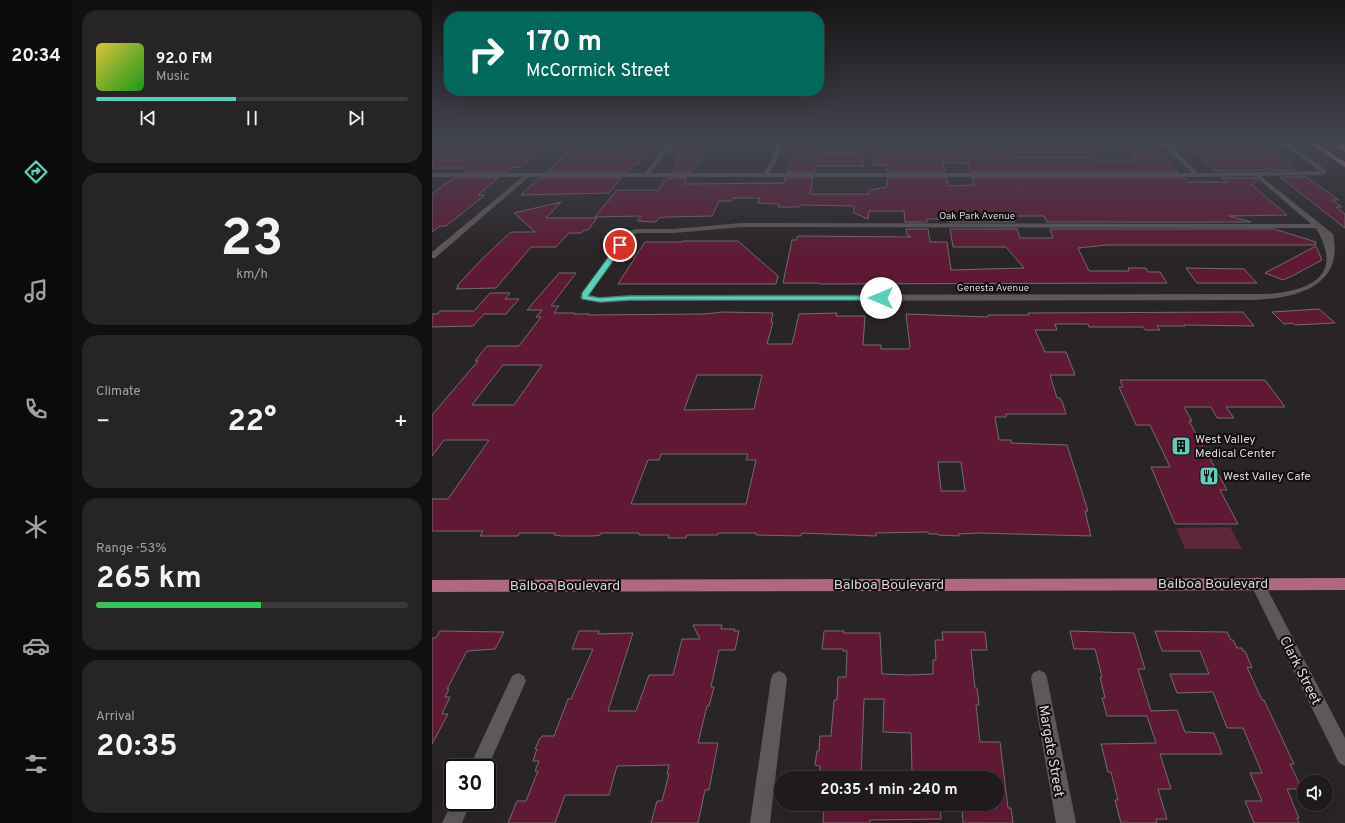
<!DOCTYPE html>
<html lang="en">
<head>
<meta charset="utf-8">
<style>
	:root { --surface:#1f1b1c; --page:#272425; --text:#f1f3f6; --muted:#a1a1a3; --line:#3c393b; --accent:#5cceba }
	body { margin:0; font-family:Overpass,sans-serif; background:var(--page); color:var(--text); height:100vh; display:flex; flex-direction:column; font-size:15px; white-space:nowrap }
	* { box-sizing:border-box; margin:0 }
	p { font-size:13px; color:var(--muted) }
	.icon { flex:none; width:22px; height:22px; fill:none; stroke:currentColor; stroke-width:2; stroke-linecap:round; stroke-linejoin:round }
	.map { position:relative; flex:1; overflow:hidden }
	.sheet { display:flex; flex-direction:column; gap:10px; padding:10px; background:#110f0f; width:360px }
	.sheet>* { flex:none }
	.guide { position:absolute; left:12px; top:12px; width:380px; height:84px; border-radius:16px; box-shadow:0 4px 16px #0002,0 0 0 1px var(--line); background:#00695c; color:#fff; overflow:hidden }
	.tools { position:absolute; left:865px; top:775px; display:grid; gap:8px }
	.tools a { display:grid; place-items:center; width:36px; height:36px; border-radius:50%; background:var(--surface); box-shadow:0 4px 16px #0002,0 0 0 1px var(--line); font-size:20px }
	.speed { position:absolute; left:12px; top:759px; display:flex; gap:8px; font-size:20px; font-weight:700; text-align:center }
	.speed>* { display:grid; place-content:center; width:52px; height:52px; border-radius:50%; background:var(--surface); box-shadow:0 4px 16px #0002,0 0 0 1px var(--line); line-height:1 }
	.speed .limit { border:2px solid #111; border-radius:6px; background:#fff; color:#111 }
	.pin { position:absolute; display:grid; place-items:center; width:34px; height:34px; color:#fff; margin:-17px; border:2px solid #fff; border-radius:50%; box-shadow:0 1px 4px #0007 }
	.me { position:absolute; width:44px; margin:-22px; rotate:270deg; stroke-linejoin:round; filter:drop-shadow(0 0 3px #0008) }
	.turn { display:flex; align-items:center; gap:14px; height:84px; padding:0 16px; font-size:18px }
	.turn .icon { width:52px; height:52px; stroke-width:2.5 }
	.turn b { display:block; font-size:28px; line-height:34px }
	.big { font-size:30px; font-weight:700; line-height:1.1 }
	.sheet .widget { flex:1; display:flex; flex-direction:column; justify-content:center; gap:6px; min-width:0; padding:0 14px; border-radius:16px; background:var(--page) }
	.sheet .dial { align-items:center; gap:0 }
	.dial b { font-size:52px; line-height:1 }
	.song { display:flex; align-items:center; gap:12px }
	.cover { width:48px; height:48px; border-radius:6px; background:linear-gradient(135deg,hsl(50 70% 55%),hsl(120 70% 35%)) }
	.played { height:4px; border-radius:2px; background:linear-gradient(90deg,var(--accent) 45%,var(--line) 45%) }
	.keys { display:flex; justify-content:space-around; direction:ltr }
	.heat { display:flex; justify-content:space-between; align-items:center; font-size:22px; direction:ltr }
	.charge { height:6px; border-radius:3px; background:linear-gradient(90deg,#34c759 53%,var(--line) 0) }
	.trip { position:absolute; left:342px; top:771px; width:230px; height:40px; border-radius:20px; background:var(--surface); box-shadow:0 4px 16px #0002,0 0 0 1px var(--line); font-weight:700; line-height:40px; text-align:center }
	main { display:flex; flex:1; min-height:0 }
	.tabs { display:flex; flex-direction:column; width:72px; justify-content:space-around; align-items:center; background:#0c0b0b; color:var(--muted) }
	.tabs .icon { width:28px; height:28px }
	.tabs .selected { color:var(--accent) }
	.tabs b { font-size:18px; color:var(--text) }
	.map>svg:first-child { display:block }
	.green { fill:#5d293a }
	.building { fill:#601935; stroke:#726c6d; fill-rule:evenodd }
	.lines { fill:none; stroke-linecap:round; stroke-linejoin:round }
	.minor { fill:#5f585a; fill-rule:evenodd }
	.tertiary { fill:#5f585a; fill-rule:evenodd }
	.primary { fill:#ae6980; fill-rule:evenodd }
	.motorway { fill:#e27599; fill-rule:evenodd }
	.route { fill:#5cceba; stroke:#3c8679 }
	.labels { text-anchor:middle; stroke-width:4; stroke-linejoin:round; paint-order:stroke }
	.far-street-label { font-size:10px; fill:#dbd7d8; stroke:#100e0e }
	.poi-label { font-size:12px; fill:#dbd7d8; stroke:#100e0e; text-anchor:start }
	.near-street-label { font-size:14px; fill:#dbd7d8; stroke:#100e0e }
</style>
</head>
<body>
<main>
<nav class="tabs">
<b>20:34</b>
<svg class="icon selected" aria-label="directions" viewBox="0 0 24 24"><path d="M12 3l9 9-9 9-9-9zM9 14v-3h6M13 9l2 2-2 2"/></svg>
<svg class="icon" aria-label="music" viewBox="0 0 24 24"><path d="M9 18V5l10-2v13"/><circle cx="6" cy="18" r="3"/><circle cx="16" cy="16" r="3"/></svg>
<svg class="icon" aria-label="phone" viewBox="0 0 24 24"><path d="M5 4h4l2 5-3 2q2 4 5 5l2-3 5 2v4C11 20 4 13 5 4z"/></svg>
<svg class="icon" aria-label="climate" viewBox="0 0 24 24"><path d="M12 3v18M4 7l16 10M4 17L20 7"/></svg>
<svg class="icon" aria-label="car" viewBox="0 0 24 24"><path d="M5 17H2v-5l4-1 3-4h7l3 4 3 1v5h-3M9 17h6M6 11h13"/><circle cx="7" cy="17" r="2"/><circle cx="17" cy="17" r="2"/></svg>
<svg class="icon" aria-label="filters" viewBox="0 0 24 24"><path d="M4 7h16M4 17h16"/><circle cx="9" cy="7" r="2"/><circle cx="15" cy="17" r="2"/></svg>
</nav>
<section class="sheet">
<div class="widget">
<div class="song"><i class="cover"></i><div><b>92.0 FM</b><p>Music</p></div></div>
<div class="played"></div>
<div class="keys"><svg class="icon" aria-label="previous" viewBox="0 0 24 24"><path d="M18 5L8 12l10 7zM5 5v14"/></svg><svg class="icon" aria-label="pause" viewBox="0 0 24 24"><path d="M8 5v14M16 5v14"/></svg><svg class="icon" aria-label="next" viewBox="0 0 24 24"><path d="M6 5l10 7-10 7zM19 5v14"/></svg></div>
</div>
<div class="widget dial"><b>23</b><p>km/h</p></div>
<div class="widget"><p>Climate</p>
<div class="heat"><a>−</a><b class="big">22°</b><a>+</a></div>
</div>
<div class="widget"><p>Range · 53%</p><b class="big">265 km</b><div class="charge"></div></div>
<div class="widget"><p>Arrival</p><b class="big">20:35</b></div>
</section>
<div class="map">
<svg width="913" height="823" viewBox="0 0 913 823">
	<rect width="100%" height="100%" fill="#292425"/>
	<path class="green" d="M798 527 810 549H753L744 528Z"/>
	<g class="building">
		<path d="M78 143H117L88 167 79 168 75 172H32L37 168H0V144Z"/>
		<path d="M364 143H391V152H408V154H432L431 166H384L383 172H356Z"/>
		<path d="M528 143 566 144 568 151H579L580 155H584L585 157H660L662 160H705L697 150H726L746 172H538L536 163H511L513 172H455V165H441L442 152 445 151H465V149L530 150Z"/>
		<path d="M754 143H826L864 170H839L837 168 835 170 783 171Z"/>
		<path d="M145 144 170 149 182 148 186 144H211L220 148 205 164H202L196 172H115Z"/>
		<path d="M254 145H277L259 172H240L246 162 243 161Z"/>
		<path d="M848 177H874L907 200H900L910 207H904L913 214V228Z"/>
		<path d="M22 178H66L46 195H53L14 226H8L0 232V194Z"/>
		<path d="M107 178H189L177 193 89 195Z"/>
		<path d="M235 178H255L252 184H253L352 183 353 178H381L378 194H437V190L455 187V178H515L516 186 542 185 540 178H753L756 182H795L790 178H823L825 180 820 185 855 215 797 216 819 222H615L612 216H581L583 222H517V219H495V222H473L472 211H437L436 219 422 213V206L369 205 367 207H346L347 204 326 203 328 198H301L299 201H287L280 216 234 217 227 218 224 222 205 221 209 216 163 217 185 190H226Z"/>
		<path d="M129 202 114 218H165L156 230H152L149 233H137L124 247H99L64 288 24 289 27 286H25L50 259 79 232H103L82 213Z"/>
		<path d="M474 229H496L498 242H515L519 270 592 268 574 247H521L518 229H585L588 238H621L618 229H842L884 242 883 245H675L646 248 657 271H697L696 268H714L716 272H728L735 283 388 284 385 283H351L360 240H364L366 236 479 237 475 235Z"/>
		<path d="M251 241H306L346 276 344 284H186L213 242H250Z"/>
		<path d="M884 246 890 260 862 275 851 280 833 273Z"/>
		<path d="M754 268 812 269 825 283H765Z"/>
		<path d="M127 273H144L119 306H127L122 313H143L142 314H157L156 315 272 314 291 312 341 313 339 322H341L335 344H360L367 314 405 313 404 316H433L431 345H449V349H477L478 347 474 314 556 317V315H597L596 313 811 312 822 326 752 325 753 326H725L728 330H713L711 327H657L656 324H623L625 330H603L613 352H634L643 375H618L625 398H628L630 401 634 414H574V417H563L567 440H579V443L635 445 656 511H653L659 536 546 533 526 534 527 536 506 535V534H497L496 532 444 533V536L370 533 369 536 324 535V533H286V535H255L254 538H236L237 535H207V533H169L168 535 161 536H130L122 535 123 533H87L86 536H48L51 531H0V499H16L57 440H12L0 456V415L46 361H43L55 346H87L109 317H104L110 310H95ZM71 365H110L82 405H40ZM265 375H330L322 409 252 410ZM229 454H316L314 460H324L314 504H199L216 460H227ZM506 462H529L533 491H509Z"/>
		<path d="M58 293H78L73 299H87L74 314H52L41 326 0 327V314H6L8 311H42Z"/>
		<path d="M887 309 903 323 863 325 861 323 852 324 840 312Z"/>
		<path d="M688 380H833L853 407H794L802 418H785L779 407H752L760 421H757L795 490H788L806 524H743L719 467H738L718 425H704L687 387H691Z"/>
		<path d="M261 625H290L289 629H303L302 631H307L303 650H287L279 687H282L277 706H275L266 743H286L277 790H273L266 823H219L225 801H230L237 774H235L237 765 185 766 177 795H133L123 823H76L85 801H94L106 771H103L107 761H101L105 749H103L107 740 110 736H122L136 699H139L161 649H140L147 631H167L166 634 201 633 176 711H204L217 675H241L250 639H268Z"/>
		<path d="M8 631 72 632 63 649 35 651 15 689H17L13 697H18L10 714H16L0 744V638H4Z"/>
		<path d="M392 631H412V633H448L450 674 477 675 501 674V660H504L503 640H511L510 632H553L555 650H539L543 688H545L547 705H544L548 742H568L576 808H579L581 823H531L530 808H565V778H503V771H480L479 733 451 732 452 699H432L429 778H387L388 766 383 765 385 751H387L388 736H399L402 700H405L406 677H414L415 651H411V649H390Z"/>
		<path d="M638 631 702 633 713 669H706L719 711 745 710 753 732 782 733 790 754H728L739 789H726L735 819H724L725 823H689L683 800H686L679 772H676L669 744 724 743 715 716H675L670 698H673L668 677H670L663 649H642Z"/>
		<path d="M723 631 795 632 799 640H801L805 648H810L811 651H813L820 668 815 667 830 700H832L862 764H858L870 789H855L867 818H865L867 823H822L813 801H830L818 773H830L811 728H795L781 692 745 693 738 674H777L768 651H730Z"/>
		<path d="M395 804H421V807L451 806V804H508L509 819 438 820V823H391L392 807H395Z"/>
	</g>
	<g class="lines">
		<g class="minor">
			<path d="M236 143H242L216 176H212V174Z"/>
			<path d="M345 143H351L343 164 335 176H331L330 175 337 164Z"/>
			<path d="M730 143H736L767 174V176H763Z"/>
			<path d="M825 173 901 234C913 289 859 298 824 300L197 301 168 303 149 299 148 297 194 232 204 229H242L309 223 879 224 823 176V174ZM309 227 884 228C913 277 877 291 834 294L197 295 168 297 157 295 200 236 205 233H242Z"/>
			<path d="M94 174 99 175 3 258H0V252Z"/>
			<path d="M825 577 830 579 913 738V766L907 763 818 583 820 579Z"/>
			<path d="M607 670 613 673 615 678 644 823H624L599 678 601 673Z"/>
			<path d="M347 671 353 674 355 679 338 823H318L339 679 341 674Z"/>
			<path d="M86 673 92 676 94 681 55 769 37 768 80 676Z"/>
			<path d="M21 800V802H39L30 823H10Z"/>
		</g>
		<path class="tertiary" d="M849 143H856L894 170V173L891 175 765 177H0V173H765L888 171Z"/>
		<path class="primary" d="M913 578V590L0 592V580Z"/>
		<g class="motorway">
			<path d="M877 143H884L913 162V167Z"/>
			<path d="M899 143H907L913 147V152Z"/>
		</g>
	</g>
	<linearGradient id="sky" x2="0" y2="1"><stop stop-color="#171414"/><stop offset="0.55" stop-color="#434551"/><stop offset="1" stop-color="#434551" stop-opacity="0"/></linearGradient>
	<rect width="913" height="258" fill="url(#sky)"/>
	<path class="route" d="M186 244 192 245 156 296 168 298 197 296H449L453 298 449 300H197L168 302 150 299V293Z"/>
	<defs>
		<symbol id="building-square" viewBox="-11 -11 22 22"><rect x="-9" y="-9" width="18" height="18" rx="4" fill="#5cceba" stroke="#100e0e"/><path d="M-4-6H4V6H1V3H-1V6H-4ZM-2.5-4.3h1.7v1.8h-1.7ZM.8-4.3h1.7v1.8H.8ZM-2.5-1h1.7V.8h-1.7ZM.8-1h1.7V.8H.8Z" fill="#111"/></symbol>
		<symbol id="restaurant-square" viewBox="-11 -11 22 22"><rect x="-9" y="-9" width="18" height="18" rx="4" fill="#5cceba" stroke="#100e0e"/><path d="M-5-6h1v4h1v-4h1v4h1v-4h1v5L-1.5 .5V6h-2V.5L-5-1ZM5-6V6H3V1.5H1.5Q1.5-4 5-6Z" fill="#111"/></symbol>
	</defs>
	<g fill-rule="evenodd">
		<use href="#building-square" x="738" y="435" width="22" height="22"/>
		<use href="#restaurant-square" x="766" y="465" width="22" height="22"/>
	</g>
	<g class="labels">
		<g class="far-street-label">
			<text x="545" y="219">Oak Park Avenue</text>
			<text x="561" y="291">Genesta Avenue</text>
		</g>
		<g class="poi-label">
			<text x="763" y="443">West Valley<tspan x="763" dy="14">Medical Center</tspan></text>
			<text x="791" y="480">West Valley Cafe</text>
		</g>
		<g class="near-street-label">
			<text x="781" y="588">Balboa Boulevard</text>
			<text x="457" y="589">Balboa Boulevard</text>
			<text x="133" y="590">Balboa Boulevard</text>
			<text transform="translate(869 670) rotate(63)" y="5">Clark Street</text>
			<text transform="translate(620 751) rotate(80)" y="5">Margate Street</text>
		</g>
	</g>
</svg>
<div class="tools">
<a><svg class="icon" aria-label="sound" viewBox="0 0 24 24"><path d="M4 9h4l5-4v14l-5-4H4zM17 9q2 3 0 6"/></svg></a>
</div>
<div class="speed"><div class="limit">30</div></div>
<div class="pin" style="left:188px;top:245px;background:#d93025"><svg class="icon" aria-label="arrive" viewBox="0 0 24 24"><path d="M6 21V4h12l-3 4 3 4H6"/></svg></div>
<svg class="me" style="left:449px;top:298px" viewBox="-20 -20 40 40"><circle r="19" fill="#fff"/><path d="M0-13L10 11 0 6-10 11z" fill="#5cceba"/></svg>
<div class="trip">20:35 · 1 min · 240 m</div>
<div class="guide">
<div class="turn"><svg class="icon" aria-label="right" viewBox="0 0 24 24"><path d="M7 20v-9h11M14 6l5 5-5 5"/></svg><div><b>170 m</b>McCormick Street</div></div>
</div>
</div>
</main>
</body>
</html>
